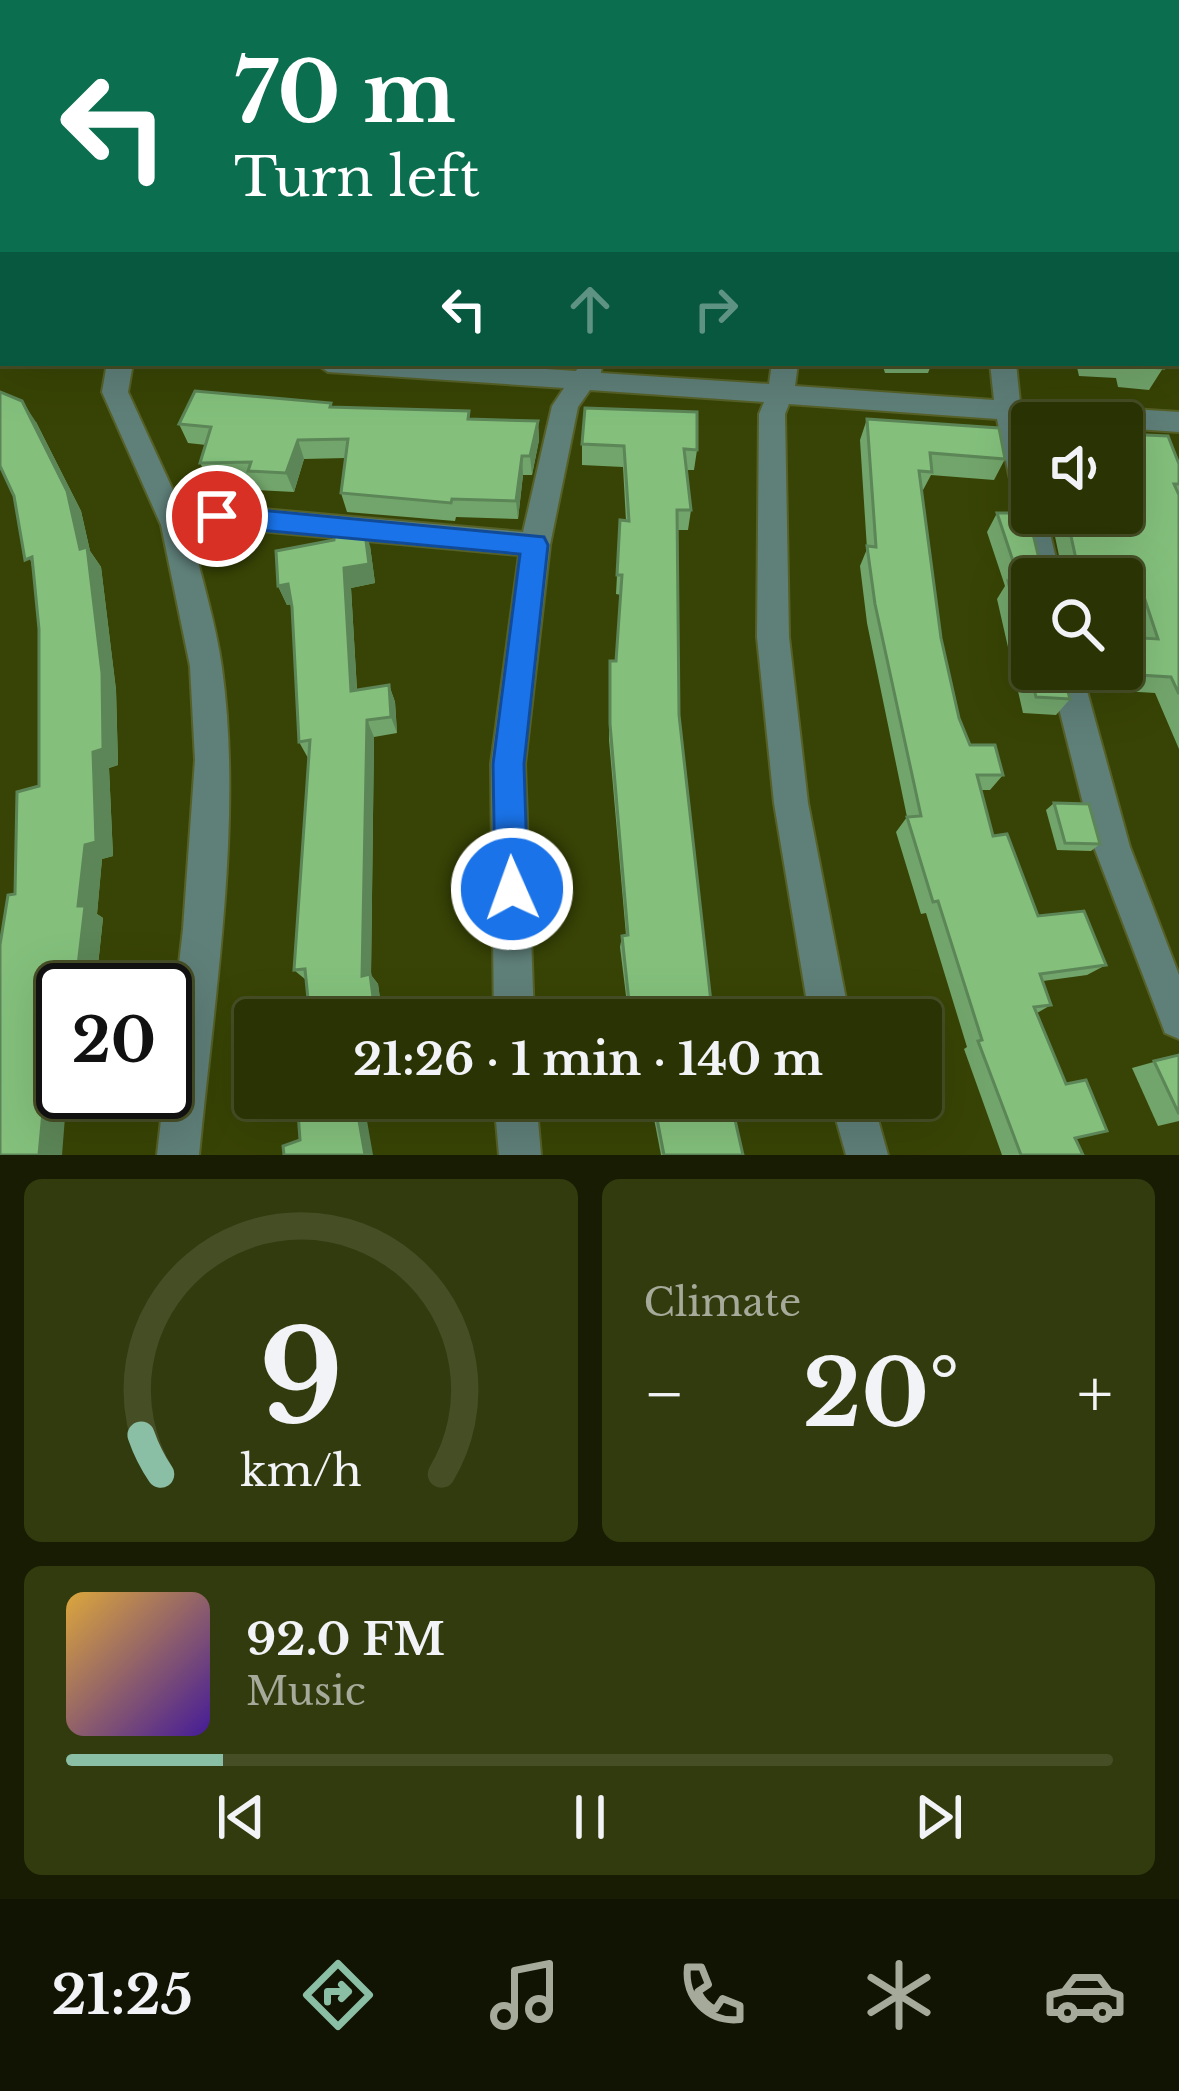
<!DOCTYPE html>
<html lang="en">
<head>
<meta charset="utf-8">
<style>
	:root { --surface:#2a3304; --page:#323b0e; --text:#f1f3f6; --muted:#a5aa9a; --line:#464e26; --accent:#8abfa5 }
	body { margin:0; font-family:"Libre Baskerville",serif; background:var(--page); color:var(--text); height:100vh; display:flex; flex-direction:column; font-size:45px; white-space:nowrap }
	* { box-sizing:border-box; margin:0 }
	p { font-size:39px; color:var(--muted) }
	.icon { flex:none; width:66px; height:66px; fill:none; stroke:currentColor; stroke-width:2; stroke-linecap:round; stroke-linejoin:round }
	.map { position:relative; height:1155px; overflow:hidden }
	.details { display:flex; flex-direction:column; gap:24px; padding:24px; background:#171c02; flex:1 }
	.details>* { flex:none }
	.banner { position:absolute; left:0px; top:0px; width:1179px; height:366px; box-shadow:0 12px 48px #0002,0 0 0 3px var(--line); background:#0b6e4f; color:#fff; overflow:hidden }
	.buttons { position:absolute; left:1011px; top:402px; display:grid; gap:24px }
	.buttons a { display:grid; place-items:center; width:132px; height:132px; border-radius:12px; background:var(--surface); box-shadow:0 12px 48px #0002,0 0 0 3px var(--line); font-size:60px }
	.speed { position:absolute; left:36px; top:963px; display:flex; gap:24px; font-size:60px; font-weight:700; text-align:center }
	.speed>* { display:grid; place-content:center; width:156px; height:156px; border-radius:50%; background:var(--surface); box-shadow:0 12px 48px #0002,0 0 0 3px var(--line); line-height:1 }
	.speed .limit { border:6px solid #111; border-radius:18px; background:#fff; color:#111 }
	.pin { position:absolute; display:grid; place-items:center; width:102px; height:102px; color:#fff; margin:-51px; border:6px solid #fff; border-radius:50%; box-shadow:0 3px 12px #0007 }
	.me { position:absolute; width:132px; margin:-66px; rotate:358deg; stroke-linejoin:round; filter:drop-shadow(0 0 9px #0008) }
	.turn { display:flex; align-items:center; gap:42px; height:252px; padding:0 36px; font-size:54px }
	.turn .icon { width:156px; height:156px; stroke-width:2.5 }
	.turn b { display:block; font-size:84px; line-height:102px }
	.lanes { display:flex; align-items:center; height:114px; padding:0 36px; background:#0003; justify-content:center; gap:60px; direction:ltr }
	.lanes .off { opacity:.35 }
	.big { font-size:90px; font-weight:700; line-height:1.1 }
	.details .card { flex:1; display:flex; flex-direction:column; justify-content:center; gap:18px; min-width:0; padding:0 42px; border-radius:18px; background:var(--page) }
	.details .dial { align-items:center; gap:0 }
	.dial svg { height:312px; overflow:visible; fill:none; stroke:var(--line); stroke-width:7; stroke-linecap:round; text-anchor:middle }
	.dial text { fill:var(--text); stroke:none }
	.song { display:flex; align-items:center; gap:36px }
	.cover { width:144px; height:144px; border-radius:18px; background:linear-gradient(135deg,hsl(40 70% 55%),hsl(260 70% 35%)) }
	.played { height:12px; border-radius:6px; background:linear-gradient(90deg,var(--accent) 15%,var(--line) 15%) }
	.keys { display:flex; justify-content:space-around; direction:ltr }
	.heat { display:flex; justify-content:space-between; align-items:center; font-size:66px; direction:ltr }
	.details .tiles { flex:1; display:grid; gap:24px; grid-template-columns:1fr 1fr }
	.card:last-child { grid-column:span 2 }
	.trip { position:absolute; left:234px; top:999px; width:708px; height:120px; border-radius:12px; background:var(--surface); box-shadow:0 12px 48px #0002,0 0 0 3px var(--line); font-weight:700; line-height:120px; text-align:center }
	.tab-bar { display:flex; height:192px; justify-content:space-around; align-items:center; background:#111402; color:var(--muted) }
	.tab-bar .icon { width:84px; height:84px }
	.tab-bar .on { color:var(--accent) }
	.tab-bar b { font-size:54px; color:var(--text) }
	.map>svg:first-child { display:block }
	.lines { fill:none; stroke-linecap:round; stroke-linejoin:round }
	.minor-casing { stroke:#566128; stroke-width:4 }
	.highway-casing { stroke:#566128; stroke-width:4 }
	.minor { fill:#5f7f79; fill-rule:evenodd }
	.highway { fill:#85d8c9; fill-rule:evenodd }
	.wall { fill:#72a56b }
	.shaded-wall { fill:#5c8657 }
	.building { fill:#84c07c; stroke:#5c8657; stroke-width:3 }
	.route { fill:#1a73e8; stroke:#114b97; stroke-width:3 }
</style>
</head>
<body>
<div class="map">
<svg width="1179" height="1155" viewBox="0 0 1179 1155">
	<rect width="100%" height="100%" fill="#384405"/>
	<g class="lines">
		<defs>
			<g id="minor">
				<rect x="77" y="0" width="18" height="3"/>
				<path d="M690 0H708L710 3H692Z"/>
				<path d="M996 0H1016L1018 3H998Z"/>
				<path d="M1176 8H1179L1176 19Z"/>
				<path d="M1179 130V142L1176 143V131Z"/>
				<rect x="1176" y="166" width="3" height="21"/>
				<rect x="0" y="169" width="3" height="12"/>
				<rect x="0" y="332" width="3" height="16"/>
				<path d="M107 363H133L128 392 183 512 217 505 523 532 552 406 564 388 328 372 315 363H456L576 371 581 363H602L601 373 769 384 772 363H798L795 386 994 400 990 363H1016L1020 402 1179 412V432L1122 428V423L1023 421 1032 457V513H1045L1061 579 1032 581 997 419 789 404 785 414 789 637 808 803 850 1020H810L774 803 757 637 759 414 764 402 590 390 578 407 550 545 525 764 534 1020H494L491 764 519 555 217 527 191 533C201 577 216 623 222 668 243 821 214 1000 199 1155H157L183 929 195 760 190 666 161 525 102 392Z"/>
				<path d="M1049 669H1081L1130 847 1179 975V1039L1165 1033 1094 847Z"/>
				<path d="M494 1098H536L541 1155H499Z"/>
				<path d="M830 1098H872L888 1155H846Z"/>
			</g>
			<g id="highway">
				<rect x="1176" y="32" width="3" height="14"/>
				<path d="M1179 73V87L1176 88V74Z"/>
				<path d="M3 209V225L0 226V210Z"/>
				<path d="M3 245V263L0 264V246Z"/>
			</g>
		</defs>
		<use href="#minor" class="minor-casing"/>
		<use href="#highway" class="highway-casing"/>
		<use href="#minor" class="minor"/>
		<use href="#highway" class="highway"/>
	</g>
	<g class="wall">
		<path d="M764 0H975L979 3H767Z"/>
		<path d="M873 363H932L928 373H885L882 363Z"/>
		<path d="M1076 363H1161L1163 368 1149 390 1118 387 1116 378 1079 376Z"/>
		<path d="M332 407 470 419 538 421 539 440 532 475H523L518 519 456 517 455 521 347 512 341 493 346 458 304 459 294 492 256 490 252 481 210 482 200 463 206 445 188 443 179 424Z"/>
		<path d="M867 419 1005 459 994 480 931 475 922 492 941 638 959 718 970 745 1003 775 990 790H981L993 836 1038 916 1106 965 1087 975 1043 981 1051 1005 1037 1013 1076 1138 1084 1155H1002L964 1049 967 1047 926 913 921 914 896 832 907 817 867 623 860 566 867 549 860 440Z"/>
		<path d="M36 422 81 511 90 551 101 567 116 690 118 765 109 768 113 856 102 859 97 914 103 918 96 984 84 986 83 990H63V1092H72L69 1117 0 1155 15 894 39 786V629L33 570 14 496Z"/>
		<path d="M582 444 697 450 694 470H686L691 510 688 530H677L679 715 713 1020H629L620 947 622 936 626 935 609 740 610 661H616L621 595 616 594 620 520 626 521 623 467 582 465Z"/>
		<path d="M1179 464V749L1155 693 1091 689 1085 669H1122L1137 638 1122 594V579H1032L1070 699 1056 715 1023 713 997 599 1005 586 987 532 997 513 1041 567 1061 565 1050 513H1122Z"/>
		<path d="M334 540 370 546 375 583 351 588 357 690 389 685 395 702 397 733 374 737 371 975 378 984 383 1020H306L310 1019 306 980 294 970 308 758 299 742 292 604 287 605 278 586Z"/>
		<path d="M1054 803 1100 844 1091 851 1057 850 1046 810Z"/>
		<path d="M1179 1055V1121L1158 1126 1132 1068Z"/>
		<path d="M650 1098H730L743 1155H661Z"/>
	</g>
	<g class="shaded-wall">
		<path d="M3 0H22V3H3V52L1 47Z"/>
		<path d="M3 125V160H0V141Z"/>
		<path d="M22 401 36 422 81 511 90 551 101 567 116 690 118 765 109 768 113 856 102 859 97 914 103 918 96 984 77 974 80 549Z"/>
		<path d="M538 421 539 440 532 475 530 456Z"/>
		<path d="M298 440 304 459 294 492 286 473Z"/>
		<path d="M522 456 523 475 518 519 516 501Z"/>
		<path d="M364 526 370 546 375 583 351 588 358 708 351 691 344 568Z"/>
		<path d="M288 584 297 603 287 605 278 586Z"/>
		<path d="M389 685 395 702 397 733 391 717Z"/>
		<path d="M367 720 374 737 371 975 378 984 383 1020H376L362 976Z"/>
		<path d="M65 976 84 986 83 990H63V1092H72L69 1117 48 1111Z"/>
		<path d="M355 1098H363L373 1155H365Z"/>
		<path d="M43 1112 65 1117 62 1155H39Z"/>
	</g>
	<g class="building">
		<path d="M0 0H3L1 47H3V125L0 141Z"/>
		<rect x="136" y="0" width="61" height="3"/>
		<path d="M560 0H646L648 3H562Z"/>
		<path d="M785 0H975L979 3H787Z"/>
		<path d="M1131 363H1161L1163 368 1132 366Z"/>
		<path d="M195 391 331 403 330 407 469 411 468 419 538 421 530 456H522L516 501 452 499 451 503 341 493 348 439 298 440 286 473 248 471 251 462 200 463 211 427 179 424Z"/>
		<path d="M0 392 22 401 67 491 80 549 87 547 102 673 103 749 93 752 96 842 85 845 78 906H85L77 974 65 976 48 1111 43 1112 39 1155H0V945L8 895 15 894 17 792 39 786V629L32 557 25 560 14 496 0 466Z"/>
		<path d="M585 408 697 412V450L684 449 691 510H677L679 715 713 1020H631L622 936 628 935 610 724V661H616L622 575H617L620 520 629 521 624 446 582 444Z"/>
		<path d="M867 419 999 428 1005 459 930 453 932 472 919 471 941 638 959 718 970 745H995L1003 775H977L993 836 1007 834 1038 916 1084 911 1106 965 1040 974 1051 1005 1034 1007 1066 1084 1086 1080 1107 1131 1075 1138 1083 1155H1021L978 1041 982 1040 938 901 933 902 907 817 921 816 875 604 867 546 876 547Z"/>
		<path d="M1122 434 1168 436 1179 464V484H1174L1179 495V694L1171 677 1106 673 1104 669H1122V637L1158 639 1137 576 1044 573 1045 579H1032V669H1062L1070 699 1036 697 1008 581 1020 582 997 513H1028L1041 567 1077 564 1066 513H1122Z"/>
		<path d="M336 523 364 526 369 564 344 568 351 691 389 685 391 717 367 720 362 976 370 974 376 1020H306L310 1019 305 969 294 970 310 740 299 742 292 607 288 584 278 586 276 551 334 540Z"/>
		<path d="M1054 803 1089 804 1100 844 1065 843Z"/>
		<path d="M1179 1055V1114L1154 1061Z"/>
		<path d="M297 1098H355L365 1155H284L283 1146 300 1140Z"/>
		<path d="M653 1098H730L743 1155H664Z"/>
	</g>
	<path class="route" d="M217 506 544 537 548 545 524 764 528 889 523 901 512 906 500 901 495 889 493 764 520 554 217 526 204 516Z"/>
</svg>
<div class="buttons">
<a><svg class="icon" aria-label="sound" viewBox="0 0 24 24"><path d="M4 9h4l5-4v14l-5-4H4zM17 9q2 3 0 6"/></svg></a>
<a><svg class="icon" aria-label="search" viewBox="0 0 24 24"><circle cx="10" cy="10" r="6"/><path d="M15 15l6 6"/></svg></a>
</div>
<div class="speed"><div class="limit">20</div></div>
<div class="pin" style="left:217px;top:516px;background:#d93025"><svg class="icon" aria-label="arrive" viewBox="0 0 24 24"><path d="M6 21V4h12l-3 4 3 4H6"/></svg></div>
<svg class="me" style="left:512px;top:889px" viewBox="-20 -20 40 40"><circle r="17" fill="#1a73e8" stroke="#fff" stroke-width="3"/><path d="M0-11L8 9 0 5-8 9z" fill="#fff"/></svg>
<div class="trip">21:26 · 1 min · 140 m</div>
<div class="banner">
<div class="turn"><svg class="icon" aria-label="left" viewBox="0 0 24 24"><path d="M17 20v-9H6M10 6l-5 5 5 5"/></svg><div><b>70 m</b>Turn left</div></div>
<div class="lanes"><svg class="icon" aria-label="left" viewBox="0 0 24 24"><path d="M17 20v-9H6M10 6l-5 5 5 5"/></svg><svg class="icon off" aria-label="ahead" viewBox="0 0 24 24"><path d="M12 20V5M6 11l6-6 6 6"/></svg><svg class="icon off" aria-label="right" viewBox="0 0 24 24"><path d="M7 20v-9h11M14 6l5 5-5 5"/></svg></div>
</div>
</div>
<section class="details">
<div class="tiles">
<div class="card dial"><svg viewBox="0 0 100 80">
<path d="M14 69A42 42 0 1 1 86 69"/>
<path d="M14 69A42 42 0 0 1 9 59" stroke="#8abfa5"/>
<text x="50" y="56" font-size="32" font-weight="700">9</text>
<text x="50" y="72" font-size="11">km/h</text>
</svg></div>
<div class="card"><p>Climate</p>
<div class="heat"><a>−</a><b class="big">20°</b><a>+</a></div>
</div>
<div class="card">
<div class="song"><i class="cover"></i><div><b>92.0 FM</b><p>Music</p></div></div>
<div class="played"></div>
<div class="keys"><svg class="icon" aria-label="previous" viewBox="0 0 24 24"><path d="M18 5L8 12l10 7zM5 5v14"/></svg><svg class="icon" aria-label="pause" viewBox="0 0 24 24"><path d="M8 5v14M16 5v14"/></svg><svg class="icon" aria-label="next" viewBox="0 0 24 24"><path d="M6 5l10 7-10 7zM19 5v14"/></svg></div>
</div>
</div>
</section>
<nav class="tab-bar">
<b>21:25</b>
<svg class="icon on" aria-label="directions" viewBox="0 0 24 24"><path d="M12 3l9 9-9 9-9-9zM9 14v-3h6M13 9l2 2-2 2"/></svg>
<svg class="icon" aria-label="music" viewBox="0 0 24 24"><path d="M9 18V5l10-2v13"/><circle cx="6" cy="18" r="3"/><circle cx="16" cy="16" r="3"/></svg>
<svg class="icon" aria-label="phone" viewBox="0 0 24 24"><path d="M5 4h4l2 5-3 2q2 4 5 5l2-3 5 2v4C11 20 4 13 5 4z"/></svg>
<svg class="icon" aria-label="climate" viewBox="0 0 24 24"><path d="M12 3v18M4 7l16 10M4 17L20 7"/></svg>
<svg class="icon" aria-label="car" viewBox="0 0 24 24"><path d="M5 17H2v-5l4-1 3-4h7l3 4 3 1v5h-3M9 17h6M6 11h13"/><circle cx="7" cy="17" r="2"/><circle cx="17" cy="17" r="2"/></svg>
</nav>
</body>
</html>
